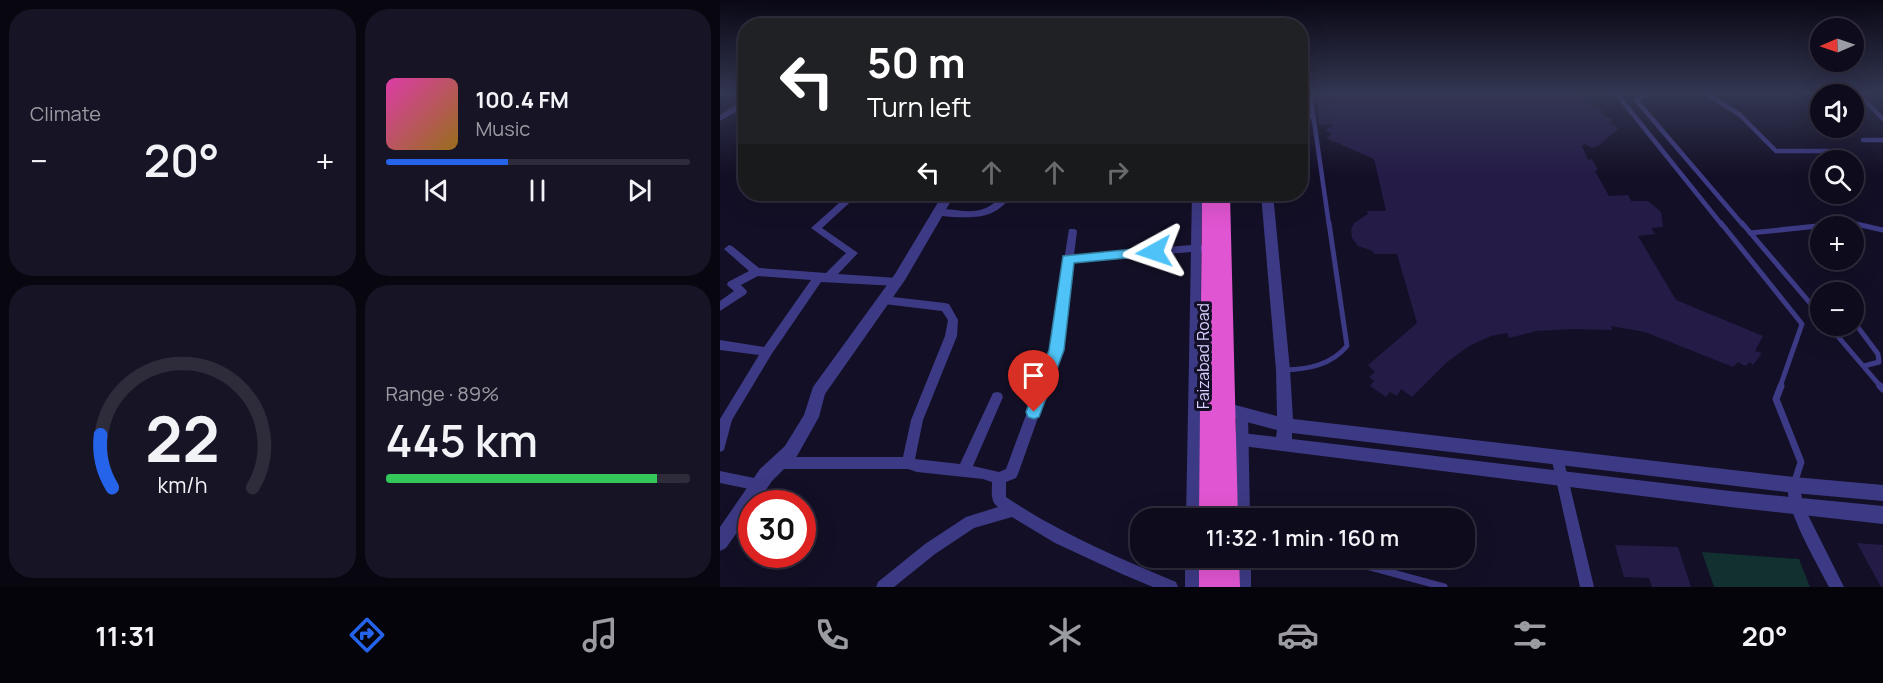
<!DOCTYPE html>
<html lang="en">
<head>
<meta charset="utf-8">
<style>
	:root { --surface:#0e0b1c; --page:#171425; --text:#f1f3f6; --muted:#9b9ba3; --line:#2e2b3b; --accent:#2563eb }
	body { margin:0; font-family:Manrope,sans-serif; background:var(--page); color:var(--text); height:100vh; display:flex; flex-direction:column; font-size:22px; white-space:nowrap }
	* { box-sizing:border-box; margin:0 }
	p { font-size:20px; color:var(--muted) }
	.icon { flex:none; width:33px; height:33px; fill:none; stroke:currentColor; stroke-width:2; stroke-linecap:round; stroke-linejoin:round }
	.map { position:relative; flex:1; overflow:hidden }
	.side { display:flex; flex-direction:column; gap:9px; padding:9px; background:#08060f; width:720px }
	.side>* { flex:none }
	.top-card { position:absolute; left:18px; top:18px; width:570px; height:183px; border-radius:24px; box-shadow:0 6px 24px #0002,0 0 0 2px var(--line); background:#202124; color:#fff; overflow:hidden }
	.needle { width:39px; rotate:268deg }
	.controls { position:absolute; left:1090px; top:18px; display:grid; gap:12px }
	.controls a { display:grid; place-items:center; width:54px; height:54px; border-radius:50%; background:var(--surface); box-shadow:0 6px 24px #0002,0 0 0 2px var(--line); font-size:30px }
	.speed { position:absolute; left:18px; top:490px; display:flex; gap:12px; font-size:30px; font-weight:700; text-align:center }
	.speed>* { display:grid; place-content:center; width:78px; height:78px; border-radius:50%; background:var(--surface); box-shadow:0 6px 24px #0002,0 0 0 2px var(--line); line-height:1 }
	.speed .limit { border:9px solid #d22; background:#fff; color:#111 }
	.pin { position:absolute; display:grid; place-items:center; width:51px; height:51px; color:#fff; margin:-62px -26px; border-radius:50% 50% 50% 0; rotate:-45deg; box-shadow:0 0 6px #0007 }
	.pin .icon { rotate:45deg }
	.me { position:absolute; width:66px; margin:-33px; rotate:265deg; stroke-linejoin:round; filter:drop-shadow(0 0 4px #0008) }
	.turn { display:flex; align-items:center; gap:21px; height:126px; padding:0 30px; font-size:27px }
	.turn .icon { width:78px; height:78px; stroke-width:2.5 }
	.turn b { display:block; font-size:42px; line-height:51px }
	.lanes { display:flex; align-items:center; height:57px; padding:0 30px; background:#0003; justify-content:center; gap:30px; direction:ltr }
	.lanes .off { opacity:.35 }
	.big { font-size:45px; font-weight:600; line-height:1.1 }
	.side .widget { flex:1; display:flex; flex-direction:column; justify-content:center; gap:9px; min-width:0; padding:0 21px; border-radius:24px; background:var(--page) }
	.side .dial { align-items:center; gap:0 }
	.dial svg { height:156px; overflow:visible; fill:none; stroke:var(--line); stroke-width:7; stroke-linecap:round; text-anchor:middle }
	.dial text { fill:var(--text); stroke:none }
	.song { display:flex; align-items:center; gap:18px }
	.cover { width:72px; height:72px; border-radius:9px; background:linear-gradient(135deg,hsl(320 70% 55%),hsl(40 70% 35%)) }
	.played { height:6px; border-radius:3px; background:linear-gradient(90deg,var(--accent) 40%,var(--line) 40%) }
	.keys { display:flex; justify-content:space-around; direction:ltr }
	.heat { display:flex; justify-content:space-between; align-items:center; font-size:33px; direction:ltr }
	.charge { height:9px; border-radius:4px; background:linear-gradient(90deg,#34c759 89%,var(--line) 0) }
	.side .tiles { flex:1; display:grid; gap:9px; grid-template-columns:repeat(2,1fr) }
	.trip { position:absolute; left:410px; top:508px; width:345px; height:60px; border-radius:24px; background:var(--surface); box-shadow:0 6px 24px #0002,0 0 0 2px var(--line); font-weight:600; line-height:60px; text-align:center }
	.dock { display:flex; height:96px; justify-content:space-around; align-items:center; background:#06040b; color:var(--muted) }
	.dock .icon { width:42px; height:42px }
	.dock .on { color:var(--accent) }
	.dock b { font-size:27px; color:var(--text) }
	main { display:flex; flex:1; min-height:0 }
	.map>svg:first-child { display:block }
	.green { fill:#12302f }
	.building { fill:#241b47 }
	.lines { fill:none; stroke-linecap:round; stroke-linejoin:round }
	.service-far2 { stroke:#3d3a85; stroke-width:4.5 }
	.service-far1 { stroke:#3d3a85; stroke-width:5 }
	.service { stroke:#3d3a85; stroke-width:7 }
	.minor { fill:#3d3a85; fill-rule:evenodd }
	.tertiary { fill:#3d3a85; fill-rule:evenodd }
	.trunk { fill:#e055d1; fill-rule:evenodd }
	.route { fill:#4fc3f7; stroke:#337fa1; stroke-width:1.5 }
	.labels { text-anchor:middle; stroke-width:6; stroke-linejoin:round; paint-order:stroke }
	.street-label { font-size:16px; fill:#d9d4ff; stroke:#130f26 }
</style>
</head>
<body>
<main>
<section class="side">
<div class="tiles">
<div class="widget"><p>Climate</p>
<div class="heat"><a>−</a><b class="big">20°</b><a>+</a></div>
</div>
<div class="widget">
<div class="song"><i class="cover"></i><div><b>100.4 FM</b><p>Music</p></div></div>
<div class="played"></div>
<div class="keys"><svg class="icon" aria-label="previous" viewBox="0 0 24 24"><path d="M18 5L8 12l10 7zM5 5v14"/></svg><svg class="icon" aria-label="pause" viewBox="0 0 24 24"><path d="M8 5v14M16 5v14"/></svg><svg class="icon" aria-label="next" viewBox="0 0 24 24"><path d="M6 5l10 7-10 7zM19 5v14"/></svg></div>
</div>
<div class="widget dial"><svg viewBox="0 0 100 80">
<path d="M14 69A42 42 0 1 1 86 69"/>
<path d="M14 69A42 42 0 0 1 8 42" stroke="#2563eb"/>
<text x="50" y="56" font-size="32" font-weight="700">22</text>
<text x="50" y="72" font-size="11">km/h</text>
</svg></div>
<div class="widget"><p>Range · 89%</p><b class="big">445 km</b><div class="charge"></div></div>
</div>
</section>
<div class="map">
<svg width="1163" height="587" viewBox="0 0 1163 587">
	<rect width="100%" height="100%" fill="#130f26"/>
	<path class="green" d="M982 552 1079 559 1090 587H994Z"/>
	<g class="building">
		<path d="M595 93H859L866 104 883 110 881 112 885 116 893 120 889 123 899 128 878 146 872 148 865 144 862 146 868 160 872 159 878 170 875 171 889 196 908 195 911 201H928L941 212 943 227 931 228 935 234 918 236 956 300 1043 336 1035 351 1042 353 1033 365 1030 362 1025 366 1018 362 1013 367 925 332 891 326 892 330 851 329 817 331 789 338 787 333 771 336 749 346 726 363 692 397 681 389 677 396 670 392 666 397 650 386 654 381 649 377 655 372 648 365 697 323 677 254H654L653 251 638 246 632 238 631 230 634 223 648 214 647 211H666L654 159 606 138 612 134 605 131 614 124 599 125Z"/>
		<path d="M1137 543 1163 545V587H1161Z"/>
		<path d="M895 545 958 547 971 587H932L929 578 904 577Z"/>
	</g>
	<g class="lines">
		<g class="service-far2">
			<path d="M590 93 609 225"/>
			<path d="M896 93 1002 225"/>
			<path d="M927 93 916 100 1023 225"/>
			<path d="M986 93 1020 115 1056 151H1108"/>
			<path d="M1138 93 1163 119"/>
			<path d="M580 117 594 116"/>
			<path d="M1143 140H1163"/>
			<path d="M1112 225 1130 223 1139 225"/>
		</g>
		<g class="service-far1">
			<path d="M1001 223 1082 324 1060 387"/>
			<path d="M1022 223 1101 316"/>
			<path d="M1132 223 1163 230"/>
			<path d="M1030 233 1127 223"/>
			<path d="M1134 322 1158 354 1159 362 1144 366"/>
			<path d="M1109 326 1161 387"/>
			<path d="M565 370C589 369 611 365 627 346L609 223"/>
		</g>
		<g class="service">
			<path d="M1061 386 1056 399 1081 462 1074 484"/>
			<path d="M1160 386 1163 389"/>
			<path d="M617 558 724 587"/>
		</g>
		<g class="minor">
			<path d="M23 100H26V106L0 121V115Z"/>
			<path d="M129 194H139L102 228 138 253 118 274 177 278 182 282 177 286 101 282 51 355 12 420 4 450 0 452V419L39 355 0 350V340L44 347 91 280 38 276 21 285 27 291 26 294 0 311V301L14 291 7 285 8 282 29 271 4 249 9 245 12 246 39 268 106 273 126 253 91 228Z"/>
			<path d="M283 194H293C276 218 259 218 232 217 225 216 219 217 213 213 230 200 256 227 283 194Z"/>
			<path d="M472 194H482L481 245H485L487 248 485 251 481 252 480 519H466L471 252 353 262 342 350 298 474 296 478 286 482V497C339 533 397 557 456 582L458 587H433L402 574 335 543 292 517 254 528 215 554 174 587H156L158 582 205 544 246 517 278 507C270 502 272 491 272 482L263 479 197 472 188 469H59L54 467 53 463 54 459 59 457H183L191 420 225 336 228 320 222 311 164 304 160 303 159 300 160 297 164 296 225 303 229 304 238 320 237 336 203 420 195 459 240 464 273 393 277 392 281 393 283 397 253 466 279 472 286 469 330 350 349 229H355L357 231 354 255 471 245Z"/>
			<path d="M522 408 526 409 528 413 530 519H516V413L518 409Z"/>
			<path d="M837 451 842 453 843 457 874 587H860L831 457 832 453Z"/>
			<path d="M0 471 39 479 44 481 46 485 44 489 39 491 0 483Z"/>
			<path d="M1074 479 1079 481 1083 505 1124 587H1109C1098 565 1060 502 1069 481Z"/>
			<rect x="465" y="558" width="14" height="29"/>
			<rect x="517" y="558" width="14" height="29"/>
		</g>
		<g class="tertiary">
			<path d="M223 194H235L185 280 105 394 99 417 77 456 52 481 36 504H32V511L6 548 0 551V527L40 469 65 446 84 415 93 387 175 274Z"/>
			<path d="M541 194H553L570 370 573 419 1074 477 1163 485V501L1074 493 572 433V439L1010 491 1163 506V524L1010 507 499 443 497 438 499 433 505 431 556 437 557 430 504 416 498 414 496 409 498 404 504 402 557 416 556 370Z"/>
		</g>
		<g class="trunk">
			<path d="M482 194H510L518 519H479Z"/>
			<path d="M479 558H519L520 587H479Z"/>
		</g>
	</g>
	<linearGradient id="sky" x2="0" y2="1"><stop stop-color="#0a0815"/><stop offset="0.53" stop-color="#333752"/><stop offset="1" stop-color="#333752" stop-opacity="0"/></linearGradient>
	<rect width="1163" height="175" fill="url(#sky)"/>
	<path class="route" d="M434 247 440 252 438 255 354 263 344 350 319 417 314 419 308 417 306 412 329 350 343 256Z"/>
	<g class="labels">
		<g class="street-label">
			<text transform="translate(483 356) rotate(-90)" y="6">Faizabad Road</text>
		</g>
	</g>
</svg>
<div class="controls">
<a><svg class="needle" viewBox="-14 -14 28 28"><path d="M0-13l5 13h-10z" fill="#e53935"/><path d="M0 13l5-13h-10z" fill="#9b9ba3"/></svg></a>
<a><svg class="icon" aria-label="sound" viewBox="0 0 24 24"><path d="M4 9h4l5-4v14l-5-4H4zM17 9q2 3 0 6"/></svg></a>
<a><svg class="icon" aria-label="search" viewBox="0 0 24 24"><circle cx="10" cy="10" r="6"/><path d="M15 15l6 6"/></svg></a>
<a>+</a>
<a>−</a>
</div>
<div class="speed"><div class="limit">30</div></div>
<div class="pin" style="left:314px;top:412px;background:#d93025"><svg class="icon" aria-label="arrive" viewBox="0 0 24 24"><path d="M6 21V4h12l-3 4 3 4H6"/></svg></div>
<svg class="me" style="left:434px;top:252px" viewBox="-20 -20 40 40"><path d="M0-17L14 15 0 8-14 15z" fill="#4fc3f7" stroke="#fff" stroke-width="4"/></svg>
<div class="trip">11:32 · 1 min · 160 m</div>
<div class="top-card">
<div class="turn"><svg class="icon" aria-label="left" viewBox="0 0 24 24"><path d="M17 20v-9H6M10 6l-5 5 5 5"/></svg><div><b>50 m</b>Turn left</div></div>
<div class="lanes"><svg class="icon" aria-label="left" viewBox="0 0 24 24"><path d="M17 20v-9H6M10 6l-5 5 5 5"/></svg><svg class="icon off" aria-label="ahead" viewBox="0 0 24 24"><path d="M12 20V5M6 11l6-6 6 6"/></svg><svg class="icon off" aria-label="ahead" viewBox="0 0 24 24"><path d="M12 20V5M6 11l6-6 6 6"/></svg><svg class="icon off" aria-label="right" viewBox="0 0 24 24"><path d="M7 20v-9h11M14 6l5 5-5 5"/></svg></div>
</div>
</div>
</main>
<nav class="dock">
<b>11:31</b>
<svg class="icon on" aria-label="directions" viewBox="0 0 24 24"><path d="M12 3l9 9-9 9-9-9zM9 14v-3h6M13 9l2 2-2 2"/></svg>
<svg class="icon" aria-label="music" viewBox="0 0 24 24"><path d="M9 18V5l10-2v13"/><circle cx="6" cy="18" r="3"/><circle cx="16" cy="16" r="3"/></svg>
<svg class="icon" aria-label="phone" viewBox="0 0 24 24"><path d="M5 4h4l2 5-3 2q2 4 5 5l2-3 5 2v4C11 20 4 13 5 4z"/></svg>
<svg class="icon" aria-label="climate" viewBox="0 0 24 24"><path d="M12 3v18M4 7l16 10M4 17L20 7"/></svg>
<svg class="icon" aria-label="car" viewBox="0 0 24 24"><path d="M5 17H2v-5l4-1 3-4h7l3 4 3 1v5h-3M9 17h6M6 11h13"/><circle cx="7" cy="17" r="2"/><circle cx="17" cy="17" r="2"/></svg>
<svg class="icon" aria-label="filters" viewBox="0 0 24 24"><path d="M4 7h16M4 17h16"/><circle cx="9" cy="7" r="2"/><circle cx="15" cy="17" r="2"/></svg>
<b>20°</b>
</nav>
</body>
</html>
